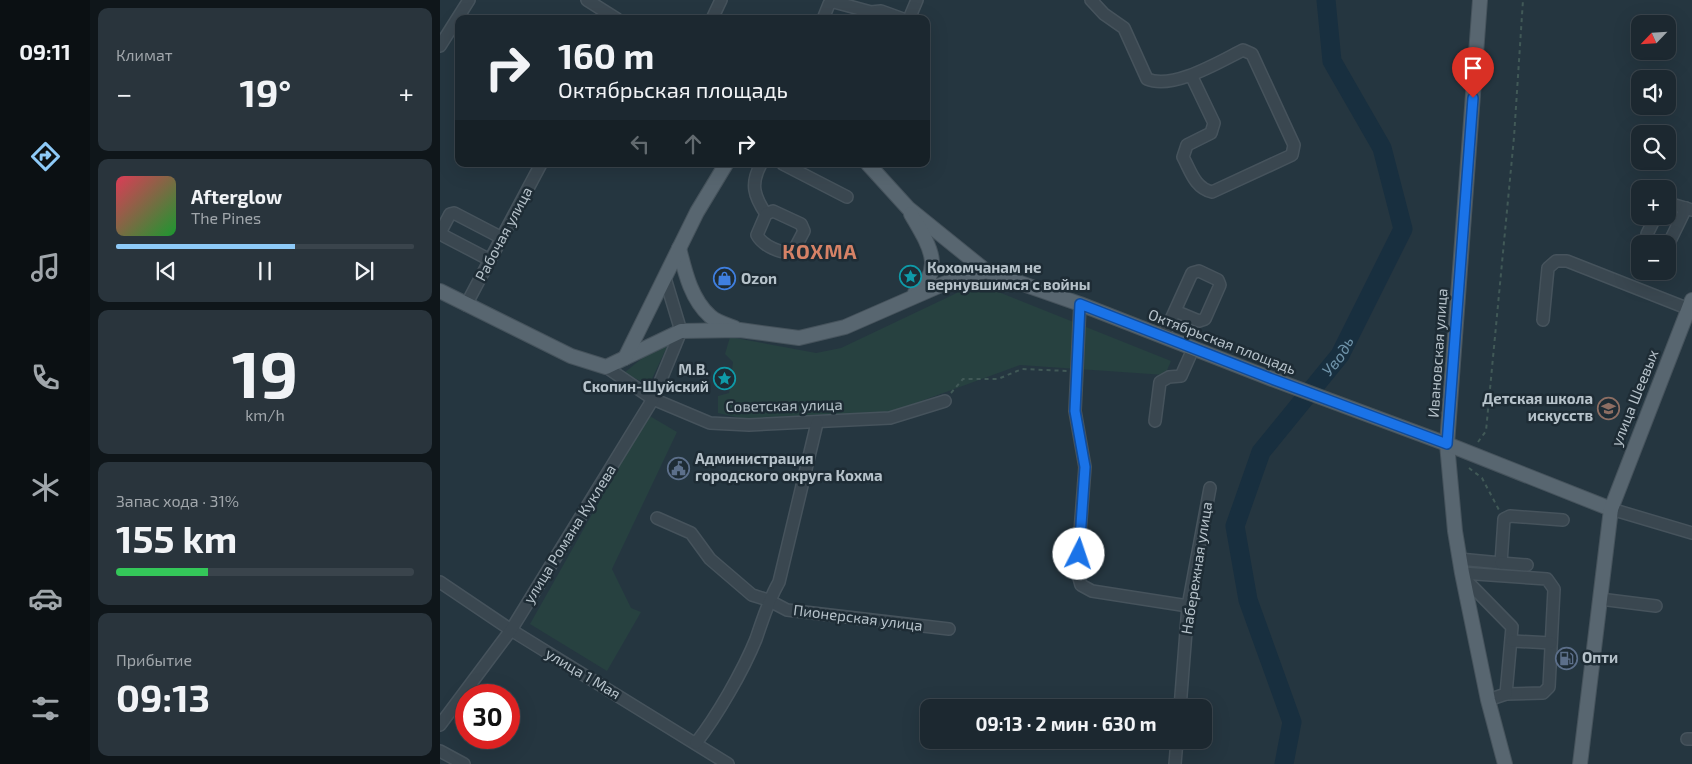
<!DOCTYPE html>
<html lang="ru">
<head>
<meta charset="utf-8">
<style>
	:root { --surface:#1c2830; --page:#29343c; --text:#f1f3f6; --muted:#a0a6ab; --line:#3a444c; --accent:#8ecaf8 }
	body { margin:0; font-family:"Exo 2",sans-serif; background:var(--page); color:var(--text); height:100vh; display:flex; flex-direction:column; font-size:19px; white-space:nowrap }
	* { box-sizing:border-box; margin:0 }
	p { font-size:16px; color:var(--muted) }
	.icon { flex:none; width:28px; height:28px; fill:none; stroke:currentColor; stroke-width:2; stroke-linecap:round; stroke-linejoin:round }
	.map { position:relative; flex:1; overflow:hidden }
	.drawer { display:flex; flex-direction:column; gap:8px; padding:8px; background:#0f161a; width:350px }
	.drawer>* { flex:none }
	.top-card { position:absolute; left:15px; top:15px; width:475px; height:152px; border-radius:10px; box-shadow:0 5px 20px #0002,0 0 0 1px var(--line); background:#1c2830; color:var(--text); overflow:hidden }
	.needle { width:32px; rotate:245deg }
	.controls { position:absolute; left:1191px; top:15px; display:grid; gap:10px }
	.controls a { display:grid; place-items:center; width:45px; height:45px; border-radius:10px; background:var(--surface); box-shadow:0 5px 20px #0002,0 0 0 1px var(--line); font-size:25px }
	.speed { position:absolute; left:15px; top:684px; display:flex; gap:10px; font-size:25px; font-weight:700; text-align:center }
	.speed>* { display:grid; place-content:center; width:65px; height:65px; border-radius:50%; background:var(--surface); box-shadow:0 5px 20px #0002,0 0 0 1px var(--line); line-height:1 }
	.speed .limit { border:8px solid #d22; background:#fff; color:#111 }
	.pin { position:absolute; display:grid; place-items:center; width:42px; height:42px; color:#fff; margin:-51px -21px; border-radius:50% 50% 50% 0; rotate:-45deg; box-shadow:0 0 5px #0007 }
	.pin .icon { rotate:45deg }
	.me { position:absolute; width:55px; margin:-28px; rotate:4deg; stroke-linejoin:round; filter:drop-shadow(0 0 4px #0008) }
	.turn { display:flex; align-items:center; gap:18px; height:105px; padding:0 20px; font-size:22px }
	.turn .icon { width:65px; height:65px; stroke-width:2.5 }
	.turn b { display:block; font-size:35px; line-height:42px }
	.lanes { display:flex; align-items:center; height:48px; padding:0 20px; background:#0003; justify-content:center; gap:25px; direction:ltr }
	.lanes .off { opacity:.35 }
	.big { font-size:38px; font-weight:700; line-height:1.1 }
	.drawer .widget { flex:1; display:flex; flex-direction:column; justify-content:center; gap:8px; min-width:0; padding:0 18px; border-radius:10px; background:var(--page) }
	.drawer .dial { align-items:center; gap:0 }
	.dial b { font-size:65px; line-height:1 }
	.song { display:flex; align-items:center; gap:15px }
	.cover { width:60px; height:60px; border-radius:8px; background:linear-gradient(135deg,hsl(350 70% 55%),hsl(130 70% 35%)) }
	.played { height:5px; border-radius:2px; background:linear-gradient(90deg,var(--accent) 60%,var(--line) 60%) }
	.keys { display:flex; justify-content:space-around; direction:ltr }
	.heat { display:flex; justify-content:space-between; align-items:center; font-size:28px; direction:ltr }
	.charge { height:8px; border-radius:4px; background:linear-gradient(90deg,#34c759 31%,var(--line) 0) }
	.trip { position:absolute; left:480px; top:699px; width:292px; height:50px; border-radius:10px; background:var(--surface); box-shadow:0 5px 20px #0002,0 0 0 1px var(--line); font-weight:700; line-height:50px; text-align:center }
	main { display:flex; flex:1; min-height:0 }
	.dock { display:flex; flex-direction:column; width:90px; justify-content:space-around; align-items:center; background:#0b1013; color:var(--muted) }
	.dock .icon { width:35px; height:35px }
	.dock .current { color:var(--accent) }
	.dock b { font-size:22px; color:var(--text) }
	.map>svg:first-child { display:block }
	.green { fill:#274140 }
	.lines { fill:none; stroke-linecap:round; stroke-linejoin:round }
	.river { stroke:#182f3f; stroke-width:19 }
	.minor-casing { stroke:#46535c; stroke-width:14 }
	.major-casing { stroke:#46535c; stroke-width:16 }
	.path { stroke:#415957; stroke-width:2; stroke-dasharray:4 4; stroke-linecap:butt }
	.minor { stroke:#3a4750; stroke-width:11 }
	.major { stroke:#586670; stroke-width:14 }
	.route-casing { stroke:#114b97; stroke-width:12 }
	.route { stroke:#1a73e8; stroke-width:9 }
	.labels { text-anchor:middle; stroke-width:5; stroke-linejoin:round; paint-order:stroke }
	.street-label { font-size:15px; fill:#b6c2ca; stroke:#1e2c35 }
	.poi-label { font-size:15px; font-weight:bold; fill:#b6c2ca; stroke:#1e2c35; text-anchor:start }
	.water-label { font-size:16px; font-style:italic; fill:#6f93a9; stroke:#1e2c35 }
	.district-label { font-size:20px; font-weight:bold; letter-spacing:1px; fill:#d68266; stroke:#1e2c35 }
</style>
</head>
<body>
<main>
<nav class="dock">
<b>09:11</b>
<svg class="icon current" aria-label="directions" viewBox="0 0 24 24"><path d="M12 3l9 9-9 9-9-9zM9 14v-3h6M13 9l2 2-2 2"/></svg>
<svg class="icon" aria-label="music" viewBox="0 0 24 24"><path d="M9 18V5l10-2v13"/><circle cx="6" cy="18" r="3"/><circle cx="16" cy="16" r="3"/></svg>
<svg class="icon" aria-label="phone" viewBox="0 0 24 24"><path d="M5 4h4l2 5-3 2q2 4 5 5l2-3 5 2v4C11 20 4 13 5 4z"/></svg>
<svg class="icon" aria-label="climate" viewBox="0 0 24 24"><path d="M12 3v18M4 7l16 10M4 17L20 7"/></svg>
<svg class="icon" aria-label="car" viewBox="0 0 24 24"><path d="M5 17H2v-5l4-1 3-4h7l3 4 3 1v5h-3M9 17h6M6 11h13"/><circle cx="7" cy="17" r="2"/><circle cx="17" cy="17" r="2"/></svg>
<svg class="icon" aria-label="filters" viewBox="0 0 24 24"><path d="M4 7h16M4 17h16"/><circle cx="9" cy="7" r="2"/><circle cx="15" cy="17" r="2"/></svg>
</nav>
<section class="drawer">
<div class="widget"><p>Климат</p>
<div class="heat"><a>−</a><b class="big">19°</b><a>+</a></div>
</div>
<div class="widget">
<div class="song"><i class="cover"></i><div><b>Afterglow</b><p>The Pines</p></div></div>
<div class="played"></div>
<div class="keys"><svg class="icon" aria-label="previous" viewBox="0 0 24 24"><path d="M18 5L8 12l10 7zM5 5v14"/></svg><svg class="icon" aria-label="pause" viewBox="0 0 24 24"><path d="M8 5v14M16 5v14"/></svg><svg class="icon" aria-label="next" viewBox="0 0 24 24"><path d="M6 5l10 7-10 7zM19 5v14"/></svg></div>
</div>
<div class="widget dial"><b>19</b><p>km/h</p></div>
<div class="widget"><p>Запас хода · 31%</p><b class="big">155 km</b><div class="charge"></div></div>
<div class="widget"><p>Прибытие</p><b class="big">09:13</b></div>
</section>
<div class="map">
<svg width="1252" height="764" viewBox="0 0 1252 764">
	<rect width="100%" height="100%" fill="#253640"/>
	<g class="green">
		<path d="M551 289 731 361 725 375 580 365 443 415 314 421 278 413V396L289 393 293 362 285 354 290 337 376 353 401 348 521 291Z"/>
		<path d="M224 344 227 347 209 385 184 373 206 355Z"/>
		<path d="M208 415 237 432 172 569 191 608 201 612 167 671 90 624Z"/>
	</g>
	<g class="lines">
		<path class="river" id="s1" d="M844 764 852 722 808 600 795 526 821 452 900 355 963 229 942 148 892 61 886 0"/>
		<defs>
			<g id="minor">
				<path d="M147 0 177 19"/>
				<path d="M651 0 664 14 684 28 707 79C733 90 779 62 803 50L812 54 854 145 852 155 772 192C755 188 751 172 743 157L747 145 771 133 774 123 751 75"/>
				<path d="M272 19 281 0"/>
				<path d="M383 19 389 4 394 2 431 12 441 11 463 19"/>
				<path d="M469 19 477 0"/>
				<path d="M0 46 29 0"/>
				<path d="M321 164C310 184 314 196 326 214"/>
				<path d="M343 164 407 197"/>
				<path d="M1228 203 1252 210"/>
				<path d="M333 211 361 224 364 231 353 252C341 254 323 246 317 235L326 214Z"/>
				<path d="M1207 234 1216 216"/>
				<path d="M1228 245 1246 208"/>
				<path d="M50 260 4 236 1 231 10 214 14 213 62 238"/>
				<path d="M640 304 635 411 645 467 637 571 641 585 652 591 748 606"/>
				<path d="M26 305 101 164"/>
				<path d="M1103 320 1108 268 1116 261H1127L1249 309"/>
				<path d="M723 337 752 273 759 271 778 280 780 285 765 319 759 321 735 311"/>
				<path d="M166 367 213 399 270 423 309 425 450 418 505 401"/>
				<path d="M715 421 720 382 729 377 741 376 753 349"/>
				<path d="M1171 509 1252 533"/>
				<path d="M217 518 251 533 270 559 312 595 328 600 347 610 509 629"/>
				<path d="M1019 559 1061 563 1064 519 1070 516 1123 520"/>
				<path d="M1061 563 1087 565"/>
				<path d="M1022 573 1107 579 1114 589 1109 687 1103 693 1066 694"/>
				<path d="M1022 576 1072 627 1066 694 1048 700"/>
				<path d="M0 582 71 630 288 764"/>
				<path d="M1160 599 1216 606"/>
				<path d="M1072 641 1111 643"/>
				<path d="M740 708 748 606 770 488"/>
				<path d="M0 725 71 630 213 399 241 331 225 278"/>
				<path d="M1247 739H1252"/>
				<path d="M256 743C277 716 303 671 316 639 323 619 328 601 339 582L377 423"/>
				<path d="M0 751 24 764"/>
				<path d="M735 764 737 740"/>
			</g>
			<g id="major">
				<path d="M1040 0 1007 444 1015 531 1022 573 1048 700 1065 764"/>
				<path d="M428 164 468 208 546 271 640 304 832 379 1007 444 1171 509"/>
				<path d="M471 214C487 242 507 269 475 293"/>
				<path d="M239 248C245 272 251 299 270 316 276 322 287 325 295 328"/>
				<path d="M0 291 131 356 166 367 241 331 300 330 359 338 405 327 508 282 546 271"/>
				<path d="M185 358 257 212 286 164"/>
				<path d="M1140 764 1171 509 1252 300"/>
			</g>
		</defs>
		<use href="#minor" class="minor-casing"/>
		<use href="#major" class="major-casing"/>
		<g class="path">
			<path d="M511 393 523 379H558L582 369 628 371"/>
			<path d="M1038 442 1046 431 1074 137 1083 0"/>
			<path d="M1029 468 1042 478 1059 510"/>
		</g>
		<use href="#minor" class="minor"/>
		<use href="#major" class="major"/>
	</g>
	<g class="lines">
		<defs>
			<path id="route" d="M639 554 645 467 635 411 640 304 832 379 1007 444 1033 98"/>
		</defs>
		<use href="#route" class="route-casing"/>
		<use href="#route" class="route"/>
	</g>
	<defs>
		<symbol id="sight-ring" viewBox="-11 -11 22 22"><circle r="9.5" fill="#1e2c35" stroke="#0f9aa8" stroke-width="1.5"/><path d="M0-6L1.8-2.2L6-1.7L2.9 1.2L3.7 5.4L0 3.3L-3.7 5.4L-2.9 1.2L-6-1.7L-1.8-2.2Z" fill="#0f9aa8"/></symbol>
		<symbol id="shop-ring" viewBox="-11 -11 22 22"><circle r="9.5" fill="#1e2c35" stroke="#3f7fe0" stroke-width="1.5"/><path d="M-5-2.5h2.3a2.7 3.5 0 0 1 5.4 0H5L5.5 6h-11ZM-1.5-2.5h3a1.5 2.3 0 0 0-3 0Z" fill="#3f7fe0"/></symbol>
		<symbol id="school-ring" viewBox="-11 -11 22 22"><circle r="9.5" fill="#1e2c35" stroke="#8d6e63" stroke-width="1.5"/><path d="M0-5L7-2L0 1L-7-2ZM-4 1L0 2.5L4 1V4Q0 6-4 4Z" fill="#8d6e63"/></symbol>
		<symbol id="civic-ring" viewBox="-11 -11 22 22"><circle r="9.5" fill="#1e2c35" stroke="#5c6f8a" stroke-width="1.5"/><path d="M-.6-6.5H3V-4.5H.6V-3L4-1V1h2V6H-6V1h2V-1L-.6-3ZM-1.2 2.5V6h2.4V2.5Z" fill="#5c6f8a"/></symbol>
		<symbol id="fuel-ring" viewBox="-11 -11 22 22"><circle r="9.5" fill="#1e2c35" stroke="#5c6f8a" stroke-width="1.5"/><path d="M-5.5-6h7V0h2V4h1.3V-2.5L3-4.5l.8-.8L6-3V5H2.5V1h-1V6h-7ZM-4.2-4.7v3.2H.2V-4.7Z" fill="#5c6f8a"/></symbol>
	</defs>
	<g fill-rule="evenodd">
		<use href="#sight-ring" x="458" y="264" width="25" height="25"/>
		<use href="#shop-ring" x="272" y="266" width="25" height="25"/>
		<use href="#sight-ring" x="272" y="366" width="25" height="25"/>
		<use href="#school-ring" x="1156" y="396" width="25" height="25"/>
		<use href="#civic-ring" x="226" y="456" width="25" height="25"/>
		<use href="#fuel-ring" x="1114" y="646" width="25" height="25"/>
	</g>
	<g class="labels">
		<g class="street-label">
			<text transform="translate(64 234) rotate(-62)" y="5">Рабочая улица</text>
			<text transform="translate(782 342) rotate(21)" y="5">Октябрьская площадь</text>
			<text transform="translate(998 353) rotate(-86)" y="5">Ивановская улица</text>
			<text transform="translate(1195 398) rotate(-68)" y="5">улица Шеевых</text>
			<text transform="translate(344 406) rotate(-1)" y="5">Советская улица</text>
			<text transform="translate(130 534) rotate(-58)" y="5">улица Романа Куклева</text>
			<text transform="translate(757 568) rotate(-81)" y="5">Набережная улица</text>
			<text transform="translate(418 618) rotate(7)" y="5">Пионерская улица</text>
			<text transform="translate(143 674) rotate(31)" y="5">улица 1 Мая</text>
		</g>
		<g class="poi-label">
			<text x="487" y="273">Кохомчанам не<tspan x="487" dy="17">вернувшимся с войны</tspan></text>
			<text x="301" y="284">Ozon</text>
			<text x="269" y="375" text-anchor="end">М.В.<tspan x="269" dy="17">Скопин-Шуйский</tspan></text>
			<text x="1153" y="404" text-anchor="end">Детская школа<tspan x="1153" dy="17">искусств</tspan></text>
			<text x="255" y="464">Администрация<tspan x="255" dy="17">городского округа Кохма</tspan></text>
			<text x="1142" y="663">Опти</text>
		</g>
		<g class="water-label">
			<text dy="6" stroke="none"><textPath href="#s1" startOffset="449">Уводь</textPath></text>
		</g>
		<g class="district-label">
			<text x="380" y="259">КОХМА</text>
		</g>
	</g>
</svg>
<div class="controls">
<a><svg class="needle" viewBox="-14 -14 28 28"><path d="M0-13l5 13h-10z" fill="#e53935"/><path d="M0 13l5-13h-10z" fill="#a0a6ab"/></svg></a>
<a><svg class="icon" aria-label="sound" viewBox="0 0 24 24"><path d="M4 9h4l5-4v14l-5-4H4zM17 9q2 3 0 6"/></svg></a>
<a><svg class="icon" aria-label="search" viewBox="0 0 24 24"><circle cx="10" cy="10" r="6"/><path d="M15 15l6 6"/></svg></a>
<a>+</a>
<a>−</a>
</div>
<div class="speed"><div class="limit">30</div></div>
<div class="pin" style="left:1033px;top:98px;background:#d93025"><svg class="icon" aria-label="arrive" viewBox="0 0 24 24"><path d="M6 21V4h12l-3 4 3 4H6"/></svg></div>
<svg class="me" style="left:639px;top:554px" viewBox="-20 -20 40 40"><circle r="19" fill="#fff"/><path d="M0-13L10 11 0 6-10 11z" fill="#1a73e8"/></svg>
<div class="trip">09:13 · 2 мин · 630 m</div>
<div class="top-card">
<div class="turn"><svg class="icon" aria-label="right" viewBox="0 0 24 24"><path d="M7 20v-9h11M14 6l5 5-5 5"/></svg><div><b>160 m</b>Октябрьская площадь</div></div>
<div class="lanes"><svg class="icon off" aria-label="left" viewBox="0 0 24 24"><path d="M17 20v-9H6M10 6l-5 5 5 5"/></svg><svg class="icon off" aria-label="ahead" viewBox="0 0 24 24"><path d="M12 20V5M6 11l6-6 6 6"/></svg><svg class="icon" aria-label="right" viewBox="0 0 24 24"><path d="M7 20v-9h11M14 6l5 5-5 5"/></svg></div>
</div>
</div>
</main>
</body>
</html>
